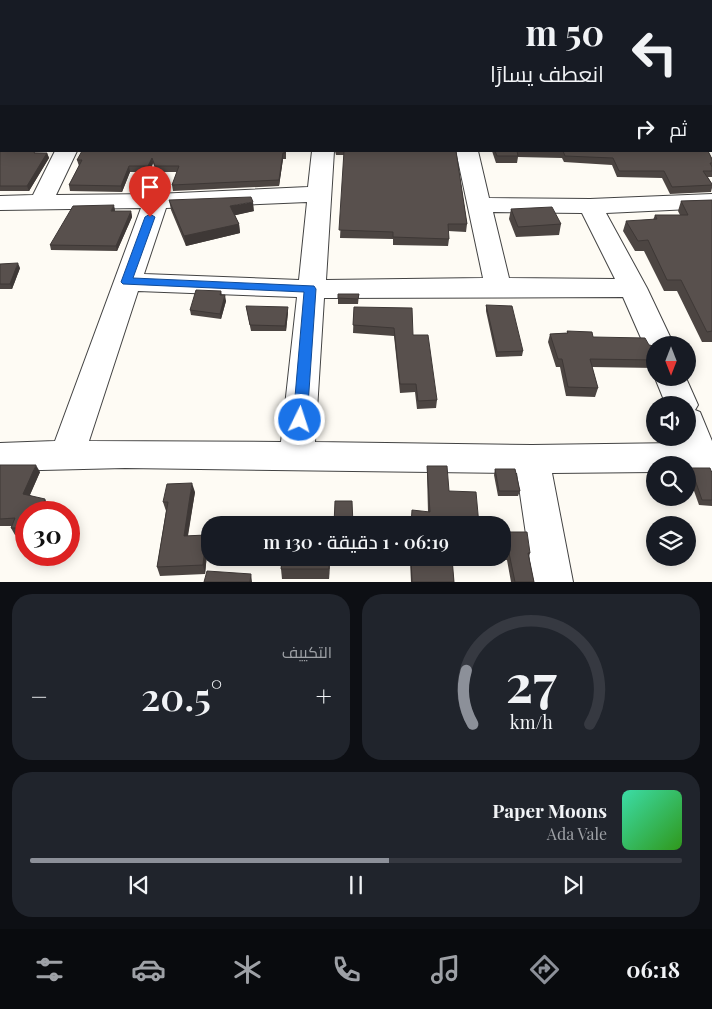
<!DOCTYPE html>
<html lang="ar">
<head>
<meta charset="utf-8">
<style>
	:root { --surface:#171b24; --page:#20242c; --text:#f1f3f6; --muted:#9ea1a6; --line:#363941; --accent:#8c9099 }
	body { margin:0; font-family:"Playfair Display",Cairo,serif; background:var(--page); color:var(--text); direction:rtl; height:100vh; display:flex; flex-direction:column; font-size:19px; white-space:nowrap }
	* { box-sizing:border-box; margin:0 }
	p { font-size:16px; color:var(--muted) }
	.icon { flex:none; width:28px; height:28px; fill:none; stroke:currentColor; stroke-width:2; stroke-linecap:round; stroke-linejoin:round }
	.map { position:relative; height:582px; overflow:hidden; direction:ltr }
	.drawer { display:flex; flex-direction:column; gap:12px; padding:12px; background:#0d0f14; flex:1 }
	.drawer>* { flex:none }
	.banner { position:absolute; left:0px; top:0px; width:712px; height:152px; box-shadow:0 2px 12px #0003; direction:rtl; background:#171b24; color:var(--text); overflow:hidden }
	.needle { width:32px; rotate:180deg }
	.buttons { position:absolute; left:646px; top:336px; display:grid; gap:10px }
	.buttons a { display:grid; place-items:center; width:50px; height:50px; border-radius:50%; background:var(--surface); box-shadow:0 2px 12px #0003; font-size:25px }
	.speed { position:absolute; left:15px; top:501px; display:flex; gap:10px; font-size:25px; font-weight:700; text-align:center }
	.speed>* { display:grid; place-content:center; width:65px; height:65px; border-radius:50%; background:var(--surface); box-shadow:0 2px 12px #0003; line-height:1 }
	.speed .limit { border:8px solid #d22; background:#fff; color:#111 }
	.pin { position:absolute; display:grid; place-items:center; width:42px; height:42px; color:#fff; margin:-51px -21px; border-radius:50% 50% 50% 0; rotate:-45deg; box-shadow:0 0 5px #0007 }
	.pin .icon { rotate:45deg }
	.me { position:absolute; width:55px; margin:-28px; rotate:4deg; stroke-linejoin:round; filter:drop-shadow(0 0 4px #0008) }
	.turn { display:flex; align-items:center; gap:18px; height:105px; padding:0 25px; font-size:22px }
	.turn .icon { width:65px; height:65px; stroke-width:2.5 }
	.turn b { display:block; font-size:35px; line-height:42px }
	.then { display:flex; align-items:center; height:48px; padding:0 25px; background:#0003; gap:10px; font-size:19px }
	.big { font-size:38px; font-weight:600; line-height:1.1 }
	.drawer .tile { flex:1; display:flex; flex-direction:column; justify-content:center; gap:8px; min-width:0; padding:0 18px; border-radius:20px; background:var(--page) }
	.drawer .dial { align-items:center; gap:0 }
	.dial svg { height:130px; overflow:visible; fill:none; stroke:var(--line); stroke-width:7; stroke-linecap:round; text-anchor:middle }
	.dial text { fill:var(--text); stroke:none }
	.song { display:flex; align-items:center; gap:15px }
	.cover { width:60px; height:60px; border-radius:8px; background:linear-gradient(135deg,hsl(160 70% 55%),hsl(110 70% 35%)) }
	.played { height:5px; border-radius:2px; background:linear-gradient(90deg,var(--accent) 55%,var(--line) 55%) }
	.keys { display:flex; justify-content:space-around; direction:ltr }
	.heat { display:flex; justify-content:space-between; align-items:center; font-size:28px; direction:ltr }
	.drawer .tiles { flex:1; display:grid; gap:12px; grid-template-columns:1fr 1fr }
	.tile:last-child { grid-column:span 2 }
	.trip { position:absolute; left:201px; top:516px; width:310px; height:50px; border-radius:20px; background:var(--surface); box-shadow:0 2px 12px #0003; font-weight:600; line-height:50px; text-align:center; direction:rtl }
	.tabs { display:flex; height:80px; justify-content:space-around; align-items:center; background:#090b0e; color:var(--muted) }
	.tabs .icon { width:35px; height:35px }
	.tabs .selected { color:var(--accent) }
	.tabs b { font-size:22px; color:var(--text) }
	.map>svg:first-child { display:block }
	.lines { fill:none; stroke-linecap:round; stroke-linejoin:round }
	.minor-casing { stroke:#434343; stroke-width:2 }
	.minor { fill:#fff; fill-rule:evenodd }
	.wall { fill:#4c4542 }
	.shaded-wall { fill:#3e3836 }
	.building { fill:#58504d; stroke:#3e3836 }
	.route { fill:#1a73e8; stroke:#114b97 }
</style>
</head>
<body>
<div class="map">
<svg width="712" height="582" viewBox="0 0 712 582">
	<rect width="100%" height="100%" fill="#fefbf4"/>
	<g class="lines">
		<defs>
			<g id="minor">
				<path d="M95 0H111L112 1H96Z"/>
				<path d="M314 0H330V1H315Z"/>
				<rect x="0" y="53" width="1" height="10"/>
				<rect x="711" y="131" width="1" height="13"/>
				<path d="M55 151H77L56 195 156 194 308 187 312 151H334L326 280 483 278 456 151H478L489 198 590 199 712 194V208L606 213 647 288 674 345H655V354L648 352 644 345 623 297 324 298 315 442 532 445 679 443 677 438H688V405H666L655 378H686L698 405 695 410 700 412 712 441V471L688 472V465H655V472L552 473 573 582H533L517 473 125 468 0 471V443L55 441 141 208 0 210V196L33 195ZM307 202 299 280 144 274 166 208ZM493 212 582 213 615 279 509 278ZM138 291 297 297 281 442 89 441Z"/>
			</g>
		</defs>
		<use href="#minor" class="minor-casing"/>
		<use href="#minor" class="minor"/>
	</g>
	<g class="wall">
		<path d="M1 104V151L47 153 49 158 29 191H0V125L1 124V115L0 116V106Z"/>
		<path d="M286 151V159H283L279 186 173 191 172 185 177 172H156L153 163 150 172H130L122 192 70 191 69 185 79 166 77 160Z"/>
		<path d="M335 151H456L467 224 466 232 448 231 449 239 448 246 393 245V239L340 238 344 155H336Z"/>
		<path d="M492 151H708L712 159V177H708L712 184V188L711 192 670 194 662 178 617 177 612 165 564 162 562 158 518 157 517 163H496Z"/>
		<path d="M169 200 254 211 235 215 239 224 240 233 186 246 171 210Z"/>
		<path d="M712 200V342H702L677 291H664L644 251H635L623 231 626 221 653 220 655 215H680L678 211 681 201Z"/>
		<path d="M511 209 561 224 559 235 516 237 509 219Z"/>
		<path d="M115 210V211H131L132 217 117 251 51 250 50 245Z"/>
		<path d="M0 264 20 268 12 289H0Z"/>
		<path d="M221 291 222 295 226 301 221 319 191 315 190 310Z"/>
		<path d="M338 294H359L358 304H338Z"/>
		<path d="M486 305 523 351 522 356 496 357 486 311Z"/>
		<path d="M246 306 288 312 286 331H251Z"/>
		<path d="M354 307 413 335 437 400 436 408 417 409 415 392 400 393 394 336 353 333Z"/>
		<path d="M567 331 593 337 649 345 655 349V368L592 367 598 388 595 397 566 396 560 367H556L548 342 550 334 567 333Z"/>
		<path d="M0 465 40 472 30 495 49 506 26 512V535H15L11 528 12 526H0Z"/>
		<path d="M427 466 449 491 479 525 428 512 427 474Z"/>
		<path d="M691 468 712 473V506L699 505 688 474Z"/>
		<path d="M495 469 520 491 518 496H498L494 475Z"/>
		<path d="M195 492 188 536 206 535 208 544 205 574 160 576 157 567 166 511 163 502Z"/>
		<path d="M502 532 530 553 529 557 534 582H511L507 560 452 562 454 582H411L410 562 335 558H502Z"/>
		<path d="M282 558H330L329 579H282L281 569Z"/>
	</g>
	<g class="shaded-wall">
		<path d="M47 153 49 158 29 191 27 186Z"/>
		<path d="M283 153V159L279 186V180Z"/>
		<path d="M152 158 153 163 150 172 148 166Z"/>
		<path d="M129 166 130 172 122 192 121 186Z"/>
		<path d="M253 202 254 211 232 216 230 206Z"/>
		<path d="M114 205 115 210 113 217 111 211Z"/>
		<path d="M131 211 132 217 117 251 116 246Z"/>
		<path d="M239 224 240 233 186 246 184 236Z"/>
		<path d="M18 263 20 268 12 289 10 284Z"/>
		<path d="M225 295 226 301 221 319 220 314Z"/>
		<path d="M288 307V312L286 331 285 326Z"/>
		<path d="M36 465 40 472 27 501 23 494Z"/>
		<path d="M192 483 195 492 186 545 184 536Z"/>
		<path d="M45 499 49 506 47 512H40Z"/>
		<path d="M206 535 208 544 205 574 203 565Z"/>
		<path d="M329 558H330L329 579Z"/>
		<path d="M251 574 252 582H250Z"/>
	</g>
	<g class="building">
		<rect x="153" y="0" width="150" height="1"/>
		<path d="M349 0H587L588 1H349Z"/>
		<path d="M651 0H712V11H711V1H652Z"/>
		<path d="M711 21 712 22V52L711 53Z"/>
		<path d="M711 55 712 64V73H711Z"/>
		<path d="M1 104V151H35L34 153H47L27 186H0V125L1 124V112L0 111V106Z"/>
		<path d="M82 151H285V153H283L279 180 172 185 179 166H155L152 158 148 166H129L121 186 69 185 82 160H77Z"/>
		<path d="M344 151H456L467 224H448L449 239 393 237V232L339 230Z"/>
		<path d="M495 151H517L518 156H497Z"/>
		<path d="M563 151H708L712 159V163H710L712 167V171H703L712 184V185L672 187 664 171H619L613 158 565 156Z"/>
		<path d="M251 197 253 202 230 206 239 224 184 236 169 200Z"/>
		<path d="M712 200V331L707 332 681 280H667L648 240 638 241 626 221 657 219 655 215H688L681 201Z"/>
		<path d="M114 205 111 211H131L116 246 50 245 73 206Z"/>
		<path d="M552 207 561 224 518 227 511 209Z"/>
		<path d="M18 263 10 284H0V264Z"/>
		<path d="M196 290 221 291 220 295H225L220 314 190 310Z"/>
		<path d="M338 294H359L358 299 338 298Z"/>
		<path d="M486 305 512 306 523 351 497 352Z"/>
		<path d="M246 306 288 307 285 326 250 325Z"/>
		<path d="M354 307 412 308 413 335H428L437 400 418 401 416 384H400L394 328 353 325Z"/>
		<path d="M567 331 592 332 593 337 645 338 649 345 654 346 655 349V360L590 359 598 388 568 387 562 359H558L550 334 568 333Z"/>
		<path d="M0 465H36L23 494 45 499 40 512H26V528H11L15 518 0 519Z"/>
		<path d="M427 466H447L449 491 476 492 479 525H411L412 510 430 512Z"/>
		<path d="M691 468H710L712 473V500H702Z"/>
		<path d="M495 469H515L520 491H499Z"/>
		<path d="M192 483 184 536 206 535 203 565 157 567 168 502H163L167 484Z"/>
		<path d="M335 501H352L353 525H334Z"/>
		<path d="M502 532H527L530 553H528L534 582H515L509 553H502Z"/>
		<path d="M282 558H329V569H281Z"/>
		<path d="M411 558H452L454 582H412Z"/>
		<path d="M207 571 251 574 250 582H204Z"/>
	</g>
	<path class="route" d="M150 214 155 217 133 278 314 286 316 289 307 420 305 423 300 425 295 423 293 420 304 292 123 284 121 282 145 217Z"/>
</svg>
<div class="buttons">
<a><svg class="needle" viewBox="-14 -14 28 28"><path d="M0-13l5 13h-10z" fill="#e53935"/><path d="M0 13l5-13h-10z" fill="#9ea1a6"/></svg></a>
<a><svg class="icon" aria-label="sound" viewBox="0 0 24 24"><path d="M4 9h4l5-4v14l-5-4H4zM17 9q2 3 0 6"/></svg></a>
<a><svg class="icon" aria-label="search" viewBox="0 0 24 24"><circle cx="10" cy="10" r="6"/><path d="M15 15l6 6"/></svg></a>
<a><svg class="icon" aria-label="layers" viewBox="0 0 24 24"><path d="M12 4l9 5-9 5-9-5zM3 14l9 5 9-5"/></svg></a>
</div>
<div class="speed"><div class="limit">30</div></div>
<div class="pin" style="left:150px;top:217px;background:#d93025"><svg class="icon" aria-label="arrive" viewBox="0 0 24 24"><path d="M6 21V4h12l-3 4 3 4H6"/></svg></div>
<svg class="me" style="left:300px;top:420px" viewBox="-20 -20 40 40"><circle r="17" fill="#1a73e8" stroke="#fff" stroke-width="3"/><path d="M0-11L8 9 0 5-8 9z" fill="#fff"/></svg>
<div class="trip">06:19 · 1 دقيقة · 130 m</div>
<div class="banner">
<div class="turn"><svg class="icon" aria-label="left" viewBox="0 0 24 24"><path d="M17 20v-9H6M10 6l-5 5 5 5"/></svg><div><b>50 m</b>انعطف يسارًا</div></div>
<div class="then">ثم<svg class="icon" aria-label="right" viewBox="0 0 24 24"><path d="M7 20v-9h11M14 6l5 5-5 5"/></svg></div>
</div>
</div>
<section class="drawer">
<div class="tiles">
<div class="tile dial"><svg viewBox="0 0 100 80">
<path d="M14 69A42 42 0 1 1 86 69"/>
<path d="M14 69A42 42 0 0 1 10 36" stroke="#8c9099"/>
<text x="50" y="56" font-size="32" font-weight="700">27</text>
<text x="50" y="72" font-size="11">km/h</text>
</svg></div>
<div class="tile"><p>التكييف</p>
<div class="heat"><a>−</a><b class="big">20.5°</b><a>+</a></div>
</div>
<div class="tile">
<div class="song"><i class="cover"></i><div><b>Paper Moons</b><p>Ada Vale</p></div></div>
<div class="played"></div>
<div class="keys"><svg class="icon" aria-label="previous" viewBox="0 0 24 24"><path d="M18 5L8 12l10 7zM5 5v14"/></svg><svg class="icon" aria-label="pause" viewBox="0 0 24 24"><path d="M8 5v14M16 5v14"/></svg><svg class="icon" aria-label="next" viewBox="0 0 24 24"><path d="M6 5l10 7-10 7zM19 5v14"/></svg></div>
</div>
</div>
</section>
<nav class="tabs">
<b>06:18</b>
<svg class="icon selected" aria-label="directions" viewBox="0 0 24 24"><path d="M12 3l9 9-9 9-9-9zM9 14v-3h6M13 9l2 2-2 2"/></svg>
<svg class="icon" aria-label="music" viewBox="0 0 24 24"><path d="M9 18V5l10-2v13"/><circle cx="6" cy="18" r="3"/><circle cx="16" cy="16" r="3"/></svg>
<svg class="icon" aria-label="phone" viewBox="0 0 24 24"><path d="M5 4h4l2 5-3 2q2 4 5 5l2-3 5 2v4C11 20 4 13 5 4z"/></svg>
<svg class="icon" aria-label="climate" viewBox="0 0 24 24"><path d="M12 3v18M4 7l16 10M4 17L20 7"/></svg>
<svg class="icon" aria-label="car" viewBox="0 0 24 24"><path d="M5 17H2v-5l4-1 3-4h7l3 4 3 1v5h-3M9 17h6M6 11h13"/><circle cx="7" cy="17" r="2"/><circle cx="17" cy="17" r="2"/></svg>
<svg class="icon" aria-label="filters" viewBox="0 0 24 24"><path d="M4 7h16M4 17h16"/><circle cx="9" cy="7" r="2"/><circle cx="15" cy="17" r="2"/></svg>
</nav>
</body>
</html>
